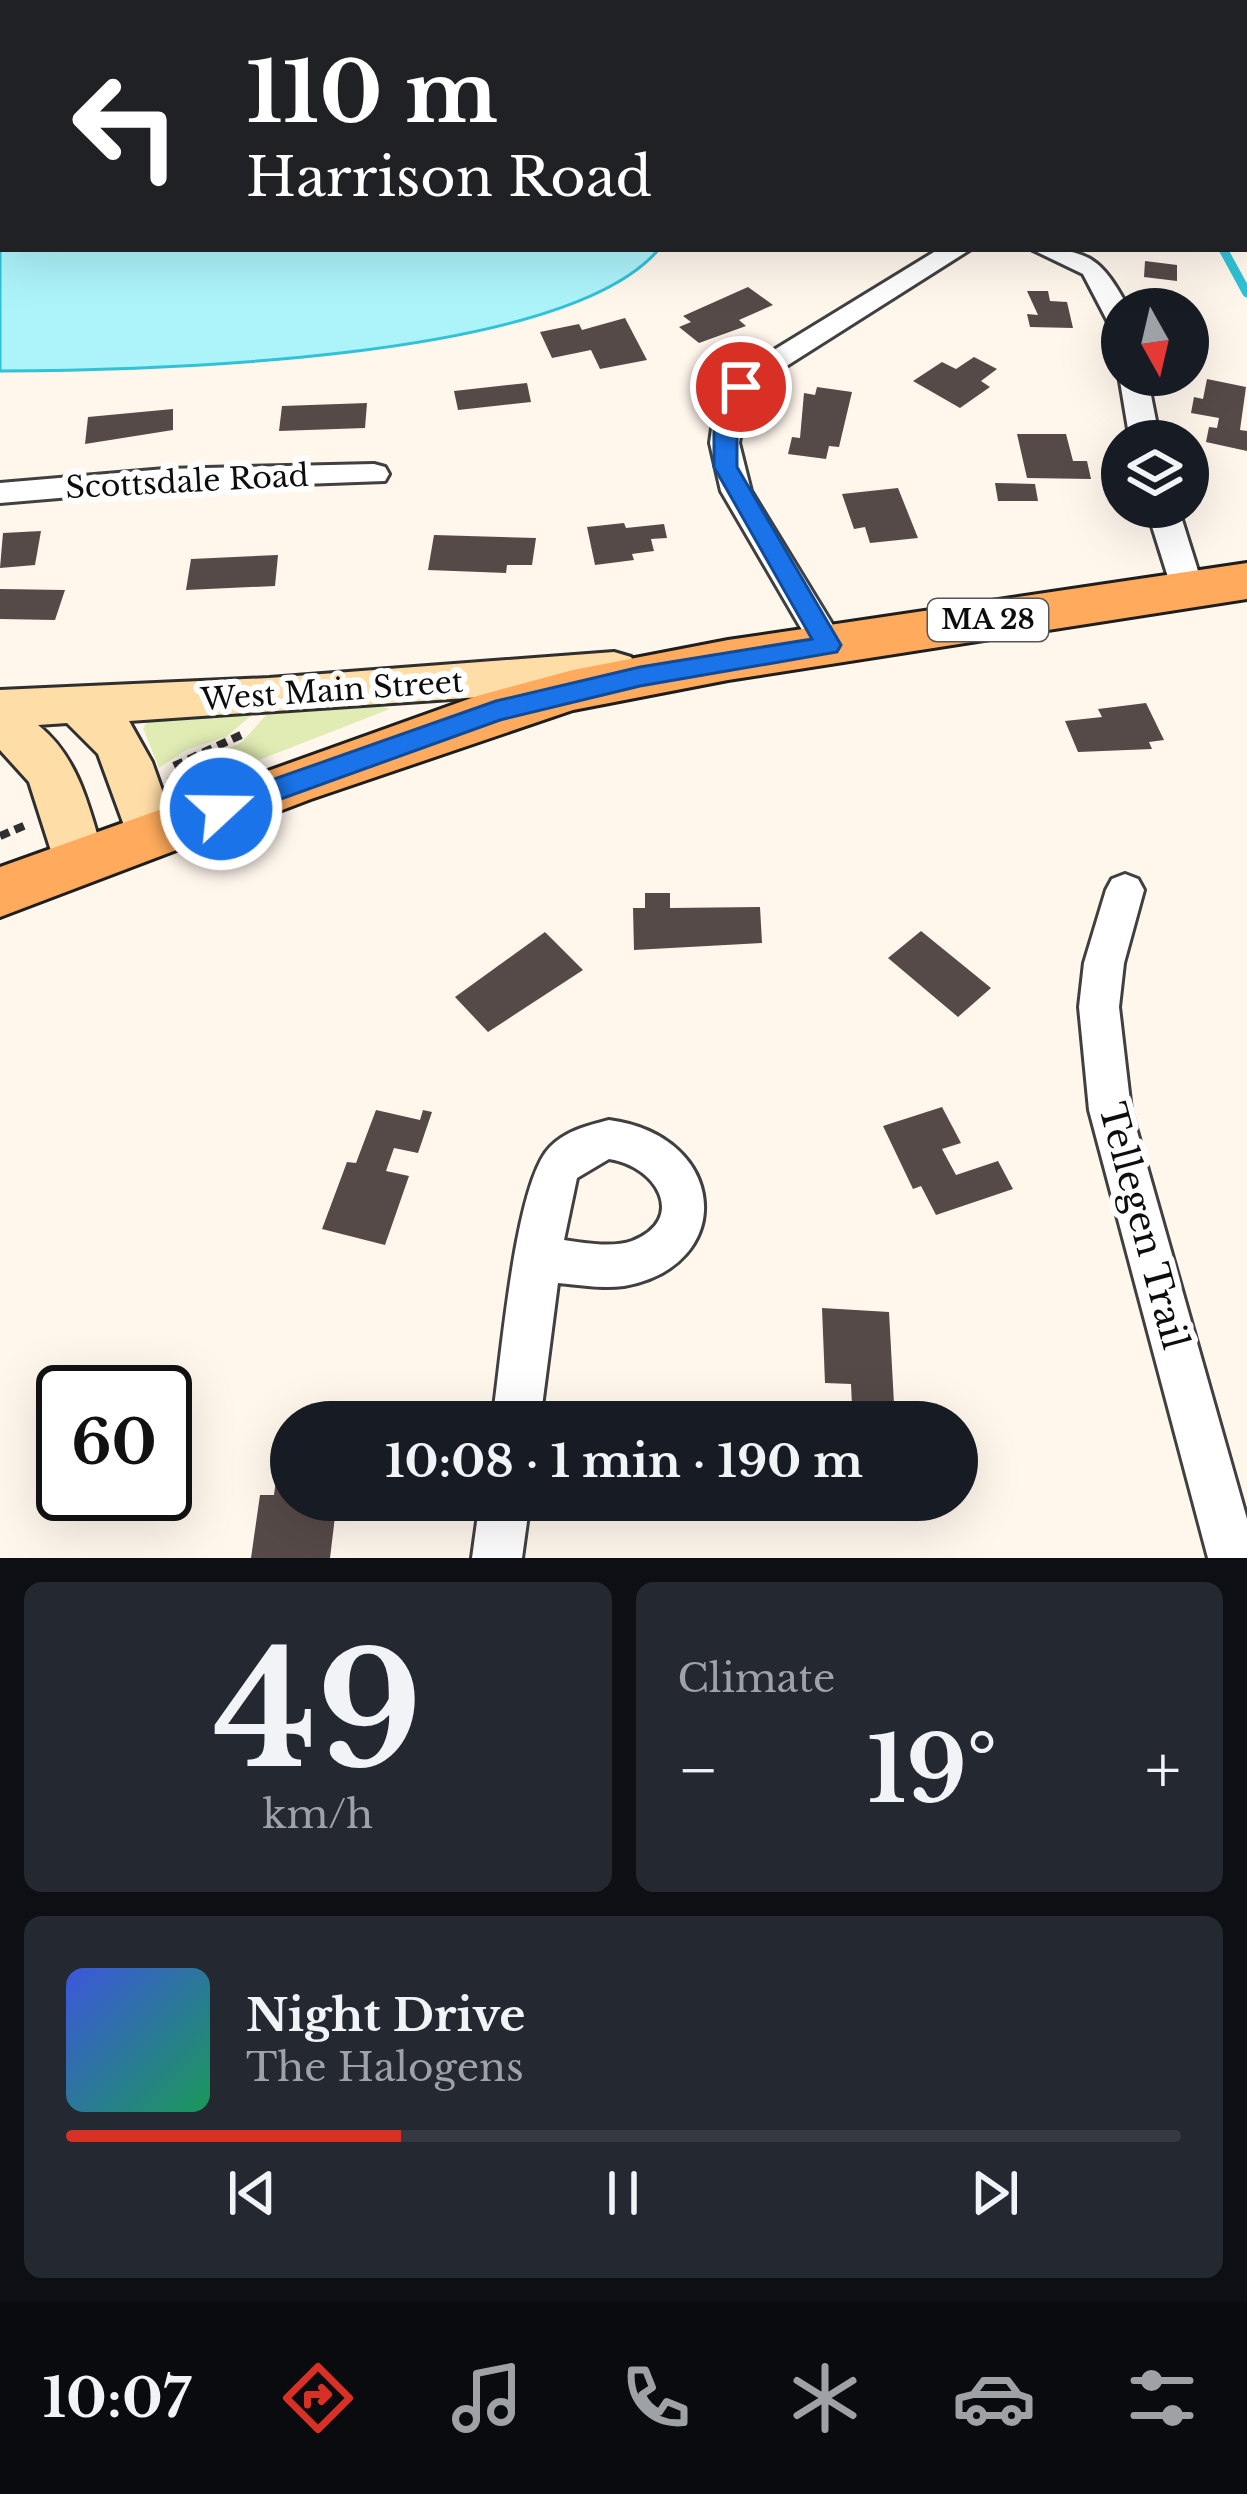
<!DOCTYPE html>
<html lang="en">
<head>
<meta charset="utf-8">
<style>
	:root { --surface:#171b24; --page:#242831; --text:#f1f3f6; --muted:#9ea1a6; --line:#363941; --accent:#d93025 }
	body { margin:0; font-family:"Libre Baskerville",serif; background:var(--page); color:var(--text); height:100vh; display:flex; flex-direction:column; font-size:45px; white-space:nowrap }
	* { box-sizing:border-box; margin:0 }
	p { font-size:39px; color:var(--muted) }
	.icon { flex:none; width:66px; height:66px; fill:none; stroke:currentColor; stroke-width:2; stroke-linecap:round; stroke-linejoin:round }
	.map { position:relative; height:1558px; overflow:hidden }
	.drawer { display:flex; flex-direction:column; gap:24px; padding:24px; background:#0d0f14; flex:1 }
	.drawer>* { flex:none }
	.banner { position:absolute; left:0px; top:0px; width:1248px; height:252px; box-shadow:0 12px 48px #0002; background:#202124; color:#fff; overflow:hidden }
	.needle { width:78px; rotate:172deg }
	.tools { position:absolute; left:1101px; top:288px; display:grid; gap:24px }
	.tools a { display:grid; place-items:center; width:108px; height:108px; border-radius:50%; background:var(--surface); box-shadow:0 12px 48px #0002; font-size:60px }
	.speed { position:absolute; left:36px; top:1365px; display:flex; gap:24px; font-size:60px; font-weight:700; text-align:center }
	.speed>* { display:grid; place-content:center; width:156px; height:156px; border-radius:50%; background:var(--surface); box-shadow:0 12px 48px #0002; line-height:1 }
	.speed .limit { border:6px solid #111; border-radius:18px; background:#fff; color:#111 }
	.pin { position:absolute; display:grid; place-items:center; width:102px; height:102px; color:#fff; margin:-51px; border:6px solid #fff; border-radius:50%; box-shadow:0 3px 12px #0007 }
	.me { position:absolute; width:132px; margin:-66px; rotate:69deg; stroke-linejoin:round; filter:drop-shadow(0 0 9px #0008) }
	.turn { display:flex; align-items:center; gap:42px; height:252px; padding:0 48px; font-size:54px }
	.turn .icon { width:156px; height:156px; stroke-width:2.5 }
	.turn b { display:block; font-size:84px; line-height:102px }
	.big { font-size:90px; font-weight:800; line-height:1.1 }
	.drawer .card { flex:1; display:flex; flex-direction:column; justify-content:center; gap:18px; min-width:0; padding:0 42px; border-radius:18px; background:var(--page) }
	.drawer .dial { align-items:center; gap:0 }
	.dial b { font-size:156px; line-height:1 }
	.song { display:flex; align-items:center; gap:36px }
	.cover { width:144px; height:144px; border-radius:18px; background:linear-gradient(135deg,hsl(230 70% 55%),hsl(150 70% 35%)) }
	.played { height:12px; border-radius:6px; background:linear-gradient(90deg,var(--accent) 30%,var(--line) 30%) }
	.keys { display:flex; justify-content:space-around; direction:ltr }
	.heat { display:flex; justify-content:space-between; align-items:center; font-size:66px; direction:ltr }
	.drawer .tiles { flex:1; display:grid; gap:24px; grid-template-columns:1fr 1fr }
	.card:last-child { grid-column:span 2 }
	.trip { position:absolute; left:270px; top:1401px; width:708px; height:120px; border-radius:60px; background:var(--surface); box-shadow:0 12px 48px #0002; font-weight:800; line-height:120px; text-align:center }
	.menu { display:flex; height:192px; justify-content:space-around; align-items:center; background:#090b0e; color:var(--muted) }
	.menu .icon { width:84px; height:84px }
	.menu .selected { color:var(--accent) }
	.menu b { font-size:54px; color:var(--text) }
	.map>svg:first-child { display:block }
	.green { fill:#e0ecb3 }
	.water { fill:#adf3fa; stroke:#30c2d6; stroke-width:3 }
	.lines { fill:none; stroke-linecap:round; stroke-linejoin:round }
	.stream { stroke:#30c2d6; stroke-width:9 }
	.building { fill:#564a48 }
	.minor-casing { stroke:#404040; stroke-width:6 }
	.secondary-casing { stroke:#2f2f2f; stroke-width:6 }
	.primary-casing { stroke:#1e1e1e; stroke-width:6 }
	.path { stroke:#2f2f2f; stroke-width:8; stroke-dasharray:10 6; stroke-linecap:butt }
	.minor { fill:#fff; fill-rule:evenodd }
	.secondary { fill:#ffdda7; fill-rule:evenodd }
	.primary { fill:#ffaa5c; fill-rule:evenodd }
	.route { fill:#1a73e8; stroke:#114b97; stroke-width:3 }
	.labels { text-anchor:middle; stroke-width:12; stroke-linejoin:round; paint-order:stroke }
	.shield { fill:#fff; stroke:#565656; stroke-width:3 }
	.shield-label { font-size:27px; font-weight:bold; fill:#0d0d0d }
	.street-label { font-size:30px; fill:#0d0d0d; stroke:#fff }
	.near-street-label { font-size:36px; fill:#0d0d0d; stroke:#fff }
</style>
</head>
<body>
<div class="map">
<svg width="1247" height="1558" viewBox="0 0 1247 1558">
	<rect width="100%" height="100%" fill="#fff6ec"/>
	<g class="green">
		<path d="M376 705 390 709 203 782 177 784 165 778 242 742 268 713Z"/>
		<path d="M254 713 226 737 188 749 159 768 143 728 148 721Z"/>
	</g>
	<path class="water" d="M0 0H1247V209L1245 3H3V249H659C564 362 147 370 0 371Z"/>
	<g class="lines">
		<path class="stream" d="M1223 249 1247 293"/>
	</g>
	<g class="building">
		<path d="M1145 261 1177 265V281L1144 277Z"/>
		<path d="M748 287 773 305 739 320 746 326 699 343 679 327 691 322 683 316Z"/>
		<path d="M1027 291H1048L1050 301 1067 302 1073 328 1030 327 1027 314 1038 315Z"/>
		<path d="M625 318 647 360 600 369 591 350 552 358 540 332 579 324 582 330Z"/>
		<path d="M974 357 997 369 981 381 990 387 960 408 913 381 942 362 956 369Z"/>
		<path d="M1207 379 1246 387 1240 430 1247 431V451L1206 442 1209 427 1217 428 1219 418 1191 413 1194 397 1203 399Z"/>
		<path d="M527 383 531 402 458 410 454 391Z"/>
		<path d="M817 387 852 392 839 447 829 446 826 459 788 454 792 437 800 438 804 393 815 395Z"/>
		<path d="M367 403 365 428 279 431 282 406Z"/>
		<path d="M173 409V430L85 444 88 417Z"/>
		<path d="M1017 434H1066L1073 461H1087L1091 479 1027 478Z"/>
		<path d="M995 483 1035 484 1038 501H998Z"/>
		<path d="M898 488 918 538 870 543 865 527 854 529 842 494Z"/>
		<path d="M624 523 626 528 664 524 667 538 651 539 654 551 632 554 634 560 595 565 587 527Z"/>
		<path d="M41 531 35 565 0 568 3 533Z"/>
		<path d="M434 535 536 538 532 565H507L506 573 428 570Z"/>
		<path d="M278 555 275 586 186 590 191 559Z"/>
		<path d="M0 589 65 590 55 620 0 619Z"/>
		<path d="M1146 703 1164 740 1149 742 1152 749 1078 752 1065 721 1102 717 1098 709Z"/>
		<path d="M645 893H670V908L760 907 762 943 634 950 633 908H645Z"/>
		<path d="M921 931 991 988 958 1017 888 958Z"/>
		<path d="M545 932 583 970 488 1032 455 997Z"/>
		<path d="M942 1107 961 1143 942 1149 956 1175 998 1161 1013 1189 936 1215 921 1186 913 1189 883 1126Z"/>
		<path d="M376 1110 420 1120 423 1110 432 1112 418 1153 394 1148 386 1171 409 1176 385 1245 322 1229 347 1162 356 1163Z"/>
		<path d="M822 1308 889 1312 895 1422H829L828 1405 852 1406 851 1384 825 1383Z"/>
		<path d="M282 1433 291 1434V1500H337L330 1558H251L260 1495H274Z"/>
	</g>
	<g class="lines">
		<defs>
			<g id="minor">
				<path d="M939 249H971L766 379 744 414 739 443 751 491 845 645 828 657 816 654 721 491 710 443 714 414 746 367Z"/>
				<path d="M1031 249C1090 249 1101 258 1129 309H1122V330L1108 322 1083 274Z"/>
				<path d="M1122 370V375H1147L1160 441H1130L1119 375Z"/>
				<path d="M374 464 385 467 389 474 385 481 165 489 0 503V483L165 469Z"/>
				<path d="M1146 507H1178L1204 590 1200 598 1188 601 1172 590Z"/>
				<path d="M1125 874 1138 879 1144 890 1124 963 1119 1007 1131 1110 1247 1519V1558H1208L1089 1110 1079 1007 1084 963 1106 890 1112 879Z"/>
				<path d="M609 1120C729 1136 737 1266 624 1286 603 1289 580 1285 558 1283L540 1422H492C501 1365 514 1183 550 1147 567 1130 587 1126 609 1120ZM609 1159C657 1166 688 1219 632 1241 612 1248 584 1243 564 1240L577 1178Z"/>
				<path d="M480 1500H530L522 1558H472Z"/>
			</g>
			<path id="secondary" d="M614 652 631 657 638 670 631 683 614 688 129 721 152 762 178 835 171 850 152 856 133 850 98 754 67 723 38 725C80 758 90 812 105 861L97 876 78 882 59 876 29 782 0 750V690L269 678Z"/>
			<path id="primary" d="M1247 563V599L728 680 573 710 311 799 0 917V867L477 696 573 670 728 640Z"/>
		</defs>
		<use href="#minor" class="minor-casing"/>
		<use href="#secondary" class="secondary-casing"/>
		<use href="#primary" class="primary-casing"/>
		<g class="path">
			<path d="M174 766 241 735"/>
			<path d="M0 836 26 825"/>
		</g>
		<use href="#minor" class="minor"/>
		<use href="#secondary" class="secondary"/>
		<use href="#primary" class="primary"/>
	</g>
	<path class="route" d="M741 380 752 387 737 418V467L841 645 837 652 640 686 500 720 231 817H212V801L496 701 640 667 812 639 714 467V418L733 382Z"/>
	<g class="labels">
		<rect class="shield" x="928" y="599" width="120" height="42" rx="9"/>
		<g class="shield-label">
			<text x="988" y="629">MA 28</text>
		</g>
		<g class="street-label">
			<text transform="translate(187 482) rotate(-3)" y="10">Scottsdale Road</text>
			<text transform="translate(332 691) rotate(-4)" y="10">West Main Street</text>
		</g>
		<g class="near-street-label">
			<text transform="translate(1144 1226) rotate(75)" y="13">Tellegen Trail</text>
		</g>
	</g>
</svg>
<div class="tools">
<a><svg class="needle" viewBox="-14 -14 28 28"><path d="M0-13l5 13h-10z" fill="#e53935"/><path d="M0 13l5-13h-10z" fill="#9ea1a6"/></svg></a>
<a><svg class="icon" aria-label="layers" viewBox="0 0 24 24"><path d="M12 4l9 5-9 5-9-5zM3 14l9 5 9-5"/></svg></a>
</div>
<div class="speed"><div class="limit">60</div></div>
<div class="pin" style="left:741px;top:387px;background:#d93025"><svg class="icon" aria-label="arrive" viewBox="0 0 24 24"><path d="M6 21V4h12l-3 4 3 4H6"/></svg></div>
<svg class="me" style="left:221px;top:809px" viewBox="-20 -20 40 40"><circle r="17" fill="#1a73e8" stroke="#fff" stroke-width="3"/><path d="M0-11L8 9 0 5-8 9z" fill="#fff"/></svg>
<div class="trip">10:08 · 1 min · 190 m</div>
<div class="banner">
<div class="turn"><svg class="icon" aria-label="left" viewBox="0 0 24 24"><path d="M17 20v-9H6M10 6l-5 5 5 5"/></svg><div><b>110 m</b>Harrison Road</div></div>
</div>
</div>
<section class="drawer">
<div class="tiles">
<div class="card dial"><b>49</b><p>km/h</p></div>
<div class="card"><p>Climate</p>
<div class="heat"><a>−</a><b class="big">19°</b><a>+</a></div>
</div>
<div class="card">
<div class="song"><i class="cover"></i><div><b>Night Drive</b><p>The Halogens</p></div></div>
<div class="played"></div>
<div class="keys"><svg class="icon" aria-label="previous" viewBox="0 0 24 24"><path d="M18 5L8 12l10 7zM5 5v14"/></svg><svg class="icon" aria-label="pause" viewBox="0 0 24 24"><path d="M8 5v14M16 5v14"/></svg><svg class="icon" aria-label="next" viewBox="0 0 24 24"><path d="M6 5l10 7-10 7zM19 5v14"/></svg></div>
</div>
</div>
</section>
<nav class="menu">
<b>10:07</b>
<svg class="icon selected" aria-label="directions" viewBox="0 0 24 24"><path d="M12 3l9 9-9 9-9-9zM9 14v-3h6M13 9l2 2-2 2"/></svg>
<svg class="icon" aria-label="music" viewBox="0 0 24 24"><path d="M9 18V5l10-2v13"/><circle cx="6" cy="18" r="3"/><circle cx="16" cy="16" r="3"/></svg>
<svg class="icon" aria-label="phone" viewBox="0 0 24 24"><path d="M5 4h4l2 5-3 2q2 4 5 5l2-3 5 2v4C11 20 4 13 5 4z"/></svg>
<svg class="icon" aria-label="climate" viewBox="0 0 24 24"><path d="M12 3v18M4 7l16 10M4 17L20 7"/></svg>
<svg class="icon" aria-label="car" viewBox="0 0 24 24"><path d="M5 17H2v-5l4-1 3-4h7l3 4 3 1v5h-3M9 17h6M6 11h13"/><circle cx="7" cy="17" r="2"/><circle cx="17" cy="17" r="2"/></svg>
<svg class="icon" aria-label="filters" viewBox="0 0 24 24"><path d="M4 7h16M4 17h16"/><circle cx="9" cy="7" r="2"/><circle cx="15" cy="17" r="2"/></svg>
</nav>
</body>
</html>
